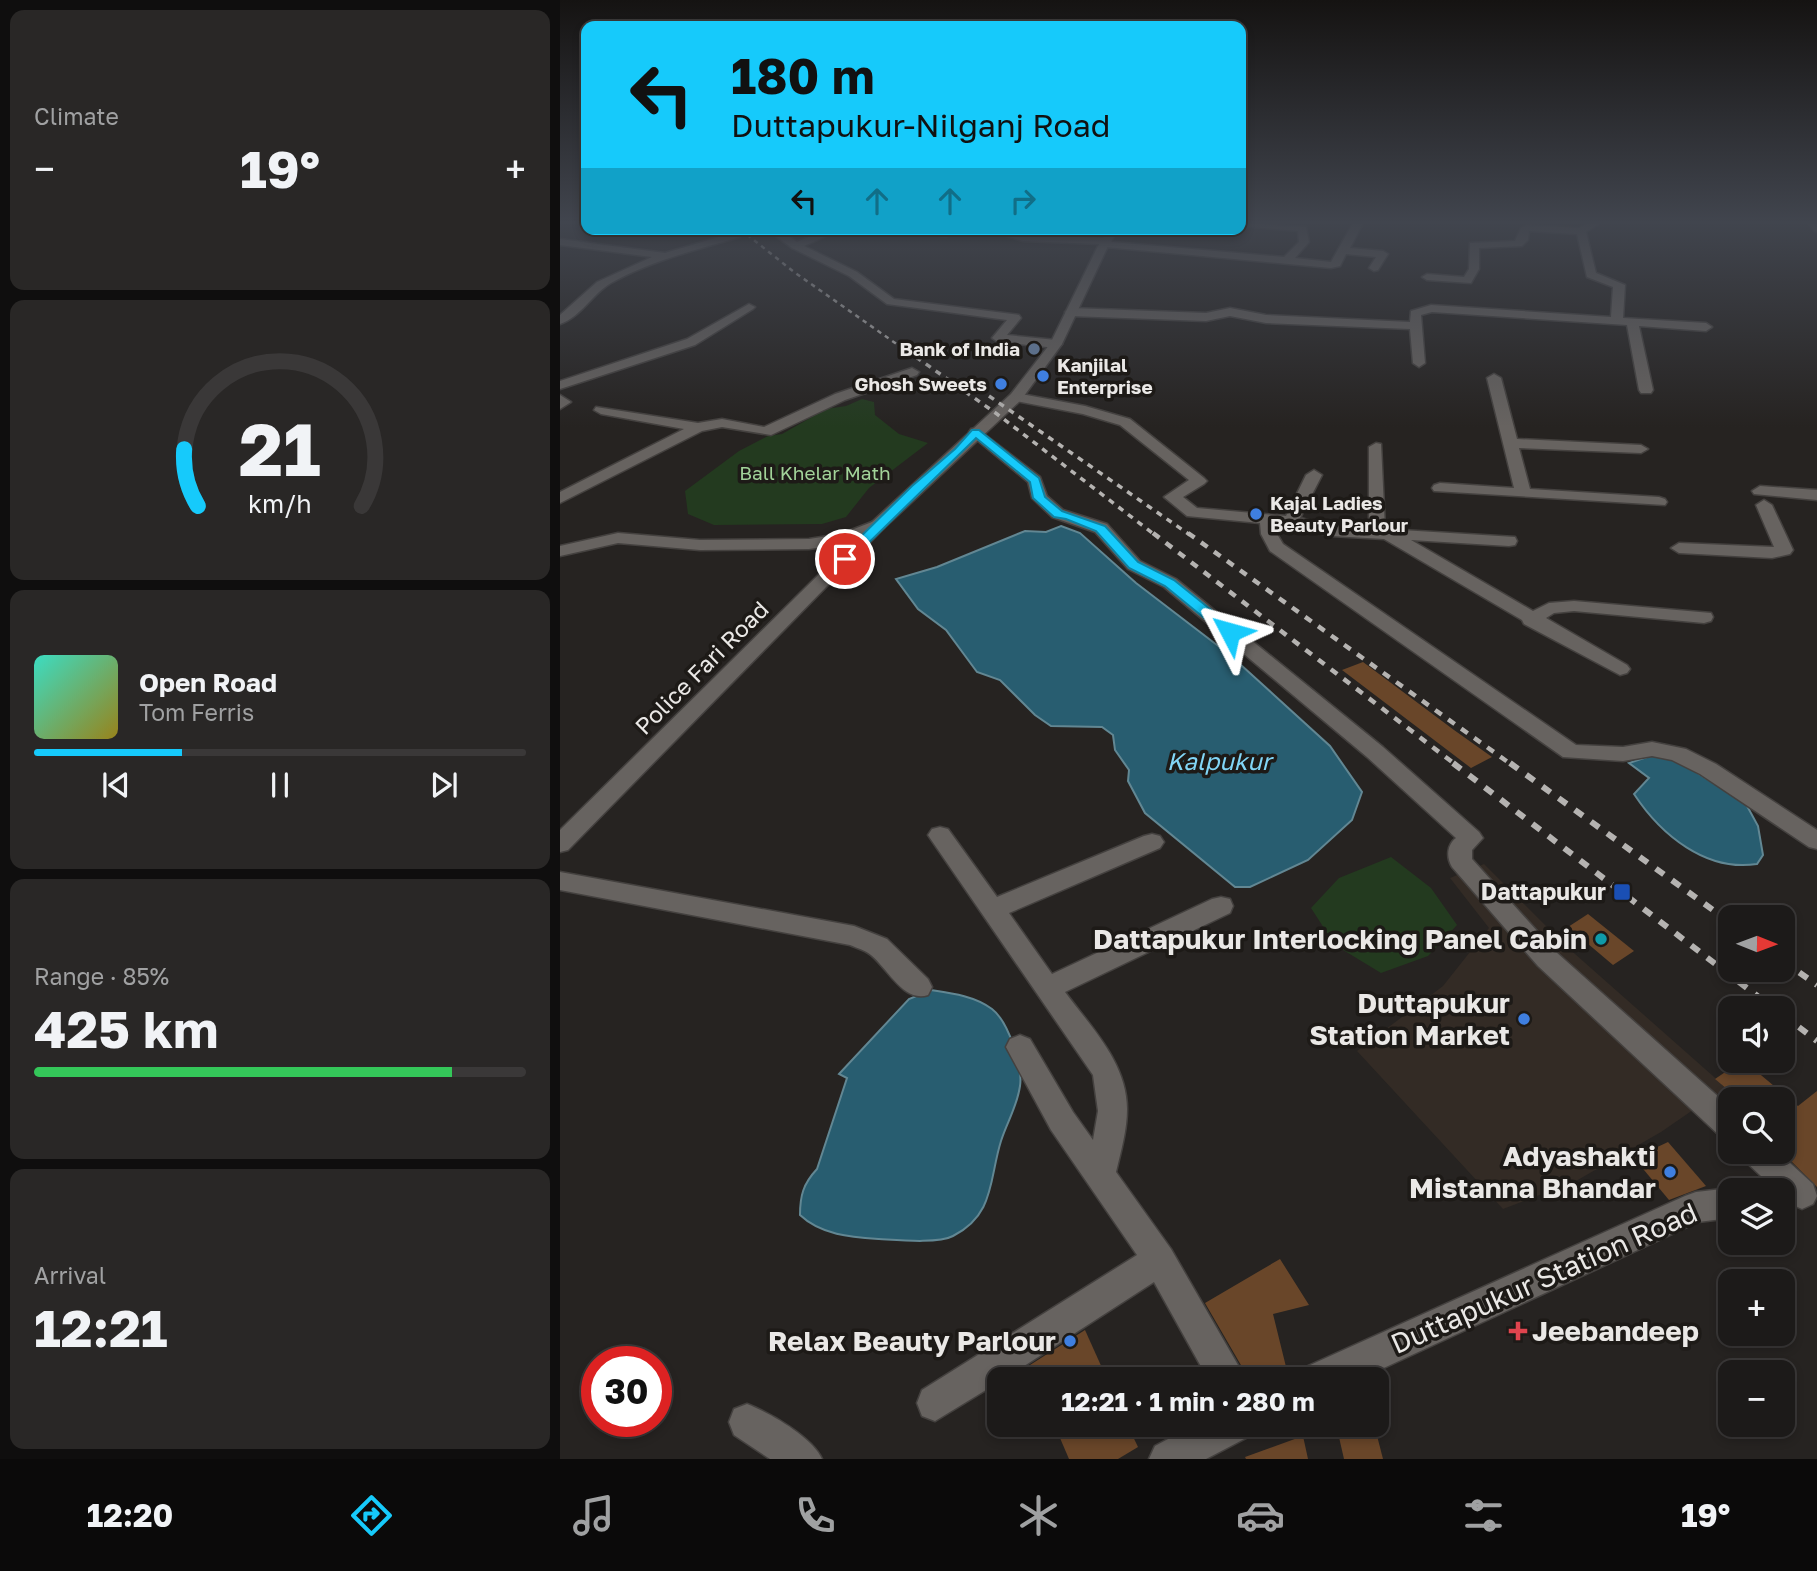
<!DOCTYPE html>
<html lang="en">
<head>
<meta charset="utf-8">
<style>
	:root { --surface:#1c1a19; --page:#292726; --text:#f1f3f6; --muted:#a0a1a2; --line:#3a3838; --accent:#16cafb }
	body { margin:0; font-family:"Golos Text",sans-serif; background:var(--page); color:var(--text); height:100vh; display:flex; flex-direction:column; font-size:26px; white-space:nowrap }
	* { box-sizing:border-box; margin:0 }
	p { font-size:23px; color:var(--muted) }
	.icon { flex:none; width:38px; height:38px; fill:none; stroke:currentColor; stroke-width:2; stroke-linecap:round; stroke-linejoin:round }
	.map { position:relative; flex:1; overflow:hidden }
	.sheet { display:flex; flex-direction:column; gap:10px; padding:10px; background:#0f0e0e; width:560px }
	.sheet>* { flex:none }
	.banner { position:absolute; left:21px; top:21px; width:665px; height:214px; border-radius:14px; box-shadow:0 4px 10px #0003,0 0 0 2px var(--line); background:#16cafb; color:#111; overflow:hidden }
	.needle { width:46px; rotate:91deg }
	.fabs { position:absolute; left:1158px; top:905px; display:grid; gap:14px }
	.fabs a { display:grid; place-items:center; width:77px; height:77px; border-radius:14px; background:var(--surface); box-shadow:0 4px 10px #0003,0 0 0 2px var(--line); font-size:35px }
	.speed { position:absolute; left:21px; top:1346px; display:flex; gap:14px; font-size:35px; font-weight:700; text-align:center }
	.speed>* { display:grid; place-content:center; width:91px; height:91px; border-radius:50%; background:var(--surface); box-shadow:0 4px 10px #0003,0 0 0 2px var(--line); line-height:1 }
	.speed .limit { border:10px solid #d22; background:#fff; color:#111 }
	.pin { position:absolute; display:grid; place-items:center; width:60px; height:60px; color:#fff; margin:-30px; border:4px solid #fff; border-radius:50%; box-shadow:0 2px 7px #0007 }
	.me { position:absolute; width:77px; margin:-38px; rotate:309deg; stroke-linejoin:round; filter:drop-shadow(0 0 5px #0008) }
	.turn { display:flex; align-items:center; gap:24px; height:147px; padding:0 35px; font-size:32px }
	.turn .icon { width:91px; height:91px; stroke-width:2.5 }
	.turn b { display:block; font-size:49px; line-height:60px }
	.lanes { display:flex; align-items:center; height:66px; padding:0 35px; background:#0003; justify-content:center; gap:35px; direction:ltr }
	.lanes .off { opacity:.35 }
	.big { font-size:52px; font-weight:700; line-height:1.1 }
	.sheet .widget { flex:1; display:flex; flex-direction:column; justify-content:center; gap:10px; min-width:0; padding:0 24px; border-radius:14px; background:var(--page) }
	.sheet .dial { align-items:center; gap:0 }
	.dial svg { height:182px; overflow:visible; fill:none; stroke:var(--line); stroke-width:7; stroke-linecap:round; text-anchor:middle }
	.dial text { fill:var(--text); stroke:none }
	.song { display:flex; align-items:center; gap:21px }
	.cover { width:84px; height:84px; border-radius:10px; background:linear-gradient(135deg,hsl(170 70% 55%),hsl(50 70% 35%)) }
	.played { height:7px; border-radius:4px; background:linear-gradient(90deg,var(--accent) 30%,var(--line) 30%) }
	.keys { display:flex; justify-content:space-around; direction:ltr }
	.heat { display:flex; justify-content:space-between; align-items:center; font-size:38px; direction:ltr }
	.charge { height:10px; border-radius:5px; background:linear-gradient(90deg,#34c759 85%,var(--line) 0) }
	.trip { position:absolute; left:427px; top:1367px; width:402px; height:70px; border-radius:14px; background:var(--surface); box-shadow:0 4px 10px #0003,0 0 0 2px var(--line); font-weight:700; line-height:70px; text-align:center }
	.tab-bar { display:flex; height:112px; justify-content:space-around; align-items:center; background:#0b0a0a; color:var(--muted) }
	.tab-bar .icon { width:49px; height:49px }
	.tab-bar .active { color:var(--accent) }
	.tab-bar b { font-size:32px; color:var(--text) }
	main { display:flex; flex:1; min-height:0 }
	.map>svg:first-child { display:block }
	.built { fill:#332b25 }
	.green { fill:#233a1f }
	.water { fill:#285d70; stroke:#628793; stroke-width:2 }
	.building { fill:#694629 }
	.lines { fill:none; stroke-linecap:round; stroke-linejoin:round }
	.minor-casing { stroke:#44413f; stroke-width:3 }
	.secondary-casing { stroke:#44413f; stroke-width:3 }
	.minor { fill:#676360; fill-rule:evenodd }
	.secondary { fill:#676360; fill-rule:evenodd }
	.rail-far3 { stroke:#b5b3b1; stroke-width:2.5; stroke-dasharray:4.5 4.5; stroke-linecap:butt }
	.rail-far2 { stroke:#b5b3b1; stroke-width:3.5; stroke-dasharray:6 6; stroke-linecap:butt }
	.rail-far1 { stroke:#b5b3b1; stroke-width:4.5; stroke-dasharray:8 8; stroke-linecap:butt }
	.rail { stroke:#b5b3b1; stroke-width:6; stroke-dasharray:10 10; stroke-linecap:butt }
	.route { fill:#16cafb; stroke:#0e83a3; stroke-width:2 }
	.service-dot { fill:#5c6f8a; stroke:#1d1a17; stroke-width:2.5 }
	.shop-dot { fill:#3f7fe0; stroke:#1d1a17; stroke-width:2.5 }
	.transit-dot { fill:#1a4fb4; stroke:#1d1a17; stroke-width:2.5 }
	.culture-dot { fill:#0f9aa8; stroke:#1d1a17; stroke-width:2.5 }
	.health-dot { fill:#e0444e; stroke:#1d1a17; stroke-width:2.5 }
	.labels { text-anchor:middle; stroke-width:7; stroke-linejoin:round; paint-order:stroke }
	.far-poi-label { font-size:19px; font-weight:bold; fill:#eae8e6; stroke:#1d1a17; text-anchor:end }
	.far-park-label { font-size:19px; fill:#a2d399; stroke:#1d1a17 }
	.street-label { font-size:23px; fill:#eae8e6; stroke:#1d1a17 }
	.poi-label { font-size:23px; font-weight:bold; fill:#eae8e6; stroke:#1d1a17; text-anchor:end }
	.water-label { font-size:24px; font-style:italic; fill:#82d6f7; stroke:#1d1a17 }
	.near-poi-label { font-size:28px; font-weight:bold; fill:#eae8e6; stroke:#1d1a17; text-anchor:end }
	.near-street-label { font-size:28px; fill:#eae8e6; stroke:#1d1a17 }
</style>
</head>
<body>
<main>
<section class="sheet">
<div class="widget"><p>Climate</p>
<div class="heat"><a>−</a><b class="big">19°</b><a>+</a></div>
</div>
<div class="widget dial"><svg viewBox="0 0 100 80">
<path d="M14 69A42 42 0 1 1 86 69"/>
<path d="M14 69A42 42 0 0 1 8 44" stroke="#16cafb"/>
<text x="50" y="56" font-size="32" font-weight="700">21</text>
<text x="50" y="72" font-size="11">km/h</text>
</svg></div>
<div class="widget">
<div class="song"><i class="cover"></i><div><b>Open Road</b><p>Tom Ferris</p></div></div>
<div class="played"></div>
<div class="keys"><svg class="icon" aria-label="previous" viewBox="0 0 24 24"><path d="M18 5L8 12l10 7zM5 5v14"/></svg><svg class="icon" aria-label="pause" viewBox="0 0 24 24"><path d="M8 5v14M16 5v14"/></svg><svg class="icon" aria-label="next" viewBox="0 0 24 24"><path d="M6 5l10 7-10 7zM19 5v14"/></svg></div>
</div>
<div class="widget"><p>Range · 85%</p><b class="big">425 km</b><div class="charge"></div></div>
<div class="widget"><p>Arrival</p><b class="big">12:21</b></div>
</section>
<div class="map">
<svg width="1257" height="1459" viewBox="0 0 1257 1459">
	<rect width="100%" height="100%" fill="#262321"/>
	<path class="built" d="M924 864 1006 946 1179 1099H1171V1144L1133 1110 1101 1132 1016 1181 943 1209 797 1051 883 986 929 928 890 878Z"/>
	<g class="green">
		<path d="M302 399 314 402 315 415 339 434 368 443 309 488 286 517 262 524 154 525 128 514 125 491 179 451 208 436 222 434 266 409 286 406Z"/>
		<path d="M831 857 871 888 897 925 868 956 821 973 775 945 751 908 779 878Z"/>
	</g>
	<g class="water">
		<path d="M501 526 520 533 576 583 670 655 770 746 802 792 792 820 748 860 690 887H675L585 813 568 781 569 770 555 750 553 735 542 727 491 726 475 715 440 680 417 672 386 630 358 609 336 579 377 567 465 531 486 532Z"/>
		<path d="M1093 755 1116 759 1186 804 1198 826 1203 855 1197 864C1146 872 1101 835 1074 794L1089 778 1069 763Z"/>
		<path d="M371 990C391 993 415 996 432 1009 448 1021 463 1066 460 1086 457 1107 447 1122 441 1141 429 1179 435 1215 393 1236 378 1244 337 1240 319 1239 291 1237 261 1235 240 1215 240 1196 243 1184 257 1169L287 1078 279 1074 349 999Z"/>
	</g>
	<g class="building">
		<path d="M803 662 894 730 932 757 911 768 782 670Z"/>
		<path d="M1028 914 1074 951 1053 965 1008 927Z"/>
		<path d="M1183 1060 1238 1106 1257 1091V1187L1223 1153V1099H1179L1155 1079Z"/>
		<path d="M1108 1142 1146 1186 1109 1200 1074 1158Z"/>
		<path d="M720 1259 749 1305 713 1314 729 1379H689L645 1303Z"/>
		<path d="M525 1330 547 1379H476L470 1365Z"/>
		<path d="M494 1424H567L578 1447 558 1459H509Z"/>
		<path d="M776 1424H814L823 1459H784Z"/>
		<path d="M743 1436 748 1459H686L685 1457Z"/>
	</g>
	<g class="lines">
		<defs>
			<g id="minor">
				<path d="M681 223 746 227 749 242 735 258 771 262 793 223H803L790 248 823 251 828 254 818 270 814 271 809 268 816 257 786 254 780 266 771 268 545 247 540 244 463 241 422 229H440L463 235 547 238 552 242 724 257 739 242 738 231 681 226Z"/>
				<path d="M1028 223H1040L1026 232 1036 273 1065 285 1063 318 1146 323 1152 327 1146 331 1079 326 1093 390 1091 393H1081L1079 390 1067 325 872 312 861 315 865 363 859 367 853 363 850 329 706 323 670 316 646 321 511 316 505 312 511 308 646 313 670 308 706 315 850 322 851 311 871 305 1051 317 1053 287 1027 277 1017 234 969 231 968 240 962 246 919 248V269L911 283 867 280 862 277 867 274 904 277 909 269 910 243 955 241 961 228 967 225 1019 228Z"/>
				<path d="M1249 223H1257V232L1254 231Z"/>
				<path d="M206 229H218L237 242 268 229H282L244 246 297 272 334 299 459 315 461 318 447 335 496 340 502 344 496 348 438 342 432 338 447 320 327 304 289 276 232 248Z"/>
				<path d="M340 229H371L391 234 386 237Z"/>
				<path d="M176 232 181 235 180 237C136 250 90 261 51 283 32 294 21 317 0 324V315L37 282 92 257 0 245V239L105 253Z"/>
				<path d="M189 304 195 307 193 309 135 345 0 389V381L127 339Z"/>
				<path d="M352 368 359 372 357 375 285 400 211 435 162 427 142 431 0 503V492L124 429 41 414 34 410 36 407 138 423 162 419 204 427 275 394Z"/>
				<path d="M934 374 941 378 957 439 1081 445 1088 449 1081 453 959 448 970 489 1099 497 1105 499 1107 502 1105 505 874 491 872 488 874 485 880 483 954 488 927 378Z"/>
				<path d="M456 393 525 406 570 419 644 478 647 481 644 484 623 497 637 508 726 516 746 475 754 470 762 475 740 518 772 526 809 528V447L816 443 821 444 825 529 955 537 957 541 955 545 949 546 851 540 973 611 989 603 1014 601 1151 613 1153 617 1151 621 1144 623 1014 611 994 613 986 618 1067 665 1070 669 1067 673 1060 675 964 624 962 620 824 539 772 536 717 525V534L723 544 1016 745 1063 747 1092 742 1126 749 1156 764 1257 830V849L1249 847 1140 774 1112 760 1092 756 1063 761 1003 757 710 551 701 534 700 523 627 516 604 497 629 480 560 425 523 414 451 400V394Z"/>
				<path d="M0 395 11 402 0 409Z"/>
				<path d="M416 428 480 477 487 496 503 510 547 524 580 561 616 579 823 747 919 832 923 838 912 850V859L996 952 1171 1108V1140L1160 1136 978 966 892 867C886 857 887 845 896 838L807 757 604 587 568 569 535 532 492 517 472 498 468 482 411 435 409 432 411 429Z"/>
				<path d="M1200 486 1257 490V500L1194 494 1192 491Z"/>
				<path d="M1204 500 1212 505 1233 550 1230 554 1212 558 1119 553 1111 548 1119 543 1214 547 1196 505Z"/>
				<path d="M318 520 326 525 324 528 8 850 0 852V830L312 522Z"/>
				<path d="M380 827 388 829 437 897 584 836 592 834 600 836 604 842 600 848 449 913 492 974 652 899 661 897 670 899 673 906 670 913 505 992C531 1027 567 1063 567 1109 567 1130 561 1151 556 1172L611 1249 686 1379H648L594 1282 444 1379H439V1382L375 1421 362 1416 357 1403 362 1390 577 1255 491 1130 446 1047 450 1039 460 1035 470 1039 513 1112 533 1140 538 1111 533 1075 372 841 368 835 372 829Z"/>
				<path d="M0 872 294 926 327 939 368 979 372 987 368 995C344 1003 328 969 311 955 305 950 297 948 290 945L0 890Z"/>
				<path d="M1182 1152H1218L1253 1184 1257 1196 1253 1204 1242 1209 1231 1204 1223 1197V1190H1216L1186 1162Z"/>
				<path d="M1171 1188 1176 1190H1171V1218L1138 1222 800 1379H743L748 1366 1125 1196 1136 1192Z"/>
				<path d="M187 1404C210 1413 252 1437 262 1459H210L174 1435 169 1422 174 1409Z"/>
				<path d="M636 1424H693L688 1437 646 1459H589L595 1446Z"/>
			</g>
			<path id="secondary" d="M549 229H559L548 246 502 344 461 400 324 528 291 543 249 549 140 550 58 543 0 556V546L58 533 140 540 249 539 281 534 312 522 451 394 490 344 538 246Z"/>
		</defs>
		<use href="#minor" class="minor-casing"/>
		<use href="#secondary" class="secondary-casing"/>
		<use href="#minor" class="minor"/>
		<use href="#secondary" class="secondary"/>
		<path class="rail-far3" d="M180 229 234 272 358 359"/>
		<g class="rail-far2">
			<path d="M356 357 437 414 595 535"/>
			<path d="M429 396 630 535"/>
		</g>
		<g class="rail-far1">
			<path d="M593 533 896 765"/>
			<path d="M628 533 952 765"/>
		</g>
		<g class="rail">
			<path d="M893 763 1213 1008"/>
			<path d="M950 763 1171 923"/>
			<path d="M1223 961 1257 985"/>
			<path d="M1223 1015 1257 1041"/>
		</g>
	</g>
	<linearGradient id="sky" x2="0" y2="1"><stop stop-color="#151312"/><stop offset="0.52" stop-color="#41454e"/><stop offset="1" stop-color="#41454e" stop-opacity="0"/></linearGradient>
	<rect width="1257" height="427" fill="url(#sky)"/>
	<path class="route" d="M412 430H419L479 478 485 497 502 511 545 526 578 562 614 580 675 629V635H665L605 586 569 568 536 531 506 519 494 517 473 498 470 482 416 438 289 562H280V557L352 486 395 449Z"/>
	<circle class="service-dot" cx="474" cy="349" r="7"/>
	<g class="shop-dot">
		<circle cx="483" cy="376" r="7"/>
		<circle cx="441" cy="384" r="7"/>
		<circle cx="696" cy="514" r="7"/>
		<circle cx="964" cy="1019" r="7"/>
		<circle cx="1110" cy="1172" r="7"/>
		<circle cx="510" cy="1341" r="7"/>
	</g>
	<rect class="transit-dot" x="1053" y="883" width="18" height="18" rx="3.5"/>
	<circle class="culture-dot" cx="1041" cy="939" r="7"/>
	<path class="health-dot" d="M954.5 1320.5h7v7h7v7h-7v7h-7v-7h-7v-7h7z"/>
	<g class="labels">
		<g class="far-poi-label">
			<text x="460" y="356">Bank of India</text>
			<text x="497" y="372" text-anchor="start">Kanjilal<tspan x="497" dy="22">Enterprise</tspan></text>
			<text x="427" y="391">Ghosh Sweets</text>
			<text x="710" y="510" text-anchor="start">Kajal Ladies<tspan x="710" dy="22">Beauty Parlour</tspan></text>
		</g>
		<g class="far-park-label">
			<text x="255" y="480">Ball Khelar Math</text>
		</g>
		<g class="street-label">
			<text transform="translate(142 668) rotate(-45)" y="8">Police Fari Road</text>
		</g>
		<g class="poi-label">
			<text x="1046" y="900">Dattapukur</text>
		</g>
		<g class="water-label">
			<text x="659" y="770">Kalpukur</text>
		</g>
		<g class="near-poi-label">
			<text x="1027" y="949">Dattapukur Interlocking Panel Cabin</text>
			<text x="950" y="1013">Duttapukur<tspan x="950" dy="32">Station Market</tspan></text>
			<text x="1096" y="1166">Adyashakti<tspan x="1096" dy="32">Mistanna Bhandar</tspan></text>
			<text x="972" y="1341" text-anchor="start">Jeebandeep</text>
			<text x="496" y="1351">Relax Beauty Parlour</text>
		</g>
		<g class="near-street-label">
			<text transform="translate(984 1278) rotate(-24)" y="10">Duttapukur Station Road</text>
		</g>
	</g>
</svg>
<div class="fabs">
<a><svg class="needle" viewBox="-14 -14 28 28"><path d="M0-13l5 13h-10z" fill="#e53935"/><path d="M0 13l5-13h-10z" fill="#a0a1a2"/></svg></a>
<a><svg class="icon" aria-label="sound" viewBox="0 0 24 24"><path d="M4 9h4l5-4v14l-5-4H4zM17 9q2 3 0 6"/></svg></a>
<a><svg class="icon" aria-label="search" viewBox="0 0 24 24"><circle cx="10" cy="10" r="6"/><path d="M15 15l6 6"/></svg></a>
<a><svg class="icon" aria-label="layers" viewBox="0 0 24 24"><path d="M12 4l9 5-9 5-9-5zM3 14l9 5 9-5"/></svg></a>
<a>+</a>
<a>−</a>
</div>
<div class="speed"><div class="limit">30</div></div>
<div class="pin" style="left:285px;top:559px;background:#d93025"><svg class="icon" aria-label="arrive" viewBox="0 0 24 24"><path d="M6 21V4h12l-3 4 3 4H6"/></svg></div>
<svg class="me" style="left:670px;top:632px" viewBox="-20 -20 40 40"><path d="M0-17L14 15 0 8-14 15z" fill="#16cafb" stroke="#fff" stroke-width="4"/></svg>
<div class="trip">12:21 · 1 min · 280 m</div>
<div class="banner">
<div class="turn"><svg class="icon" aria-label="left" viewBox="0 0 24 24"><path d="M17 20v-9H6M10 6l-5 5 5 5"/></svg><div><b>180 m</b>Duttapukur-Nilganj Road</div></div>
<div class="lanes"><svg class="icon" aria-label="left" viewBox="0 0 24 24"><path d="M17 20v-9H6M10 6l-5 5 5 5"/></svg><svg class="icon off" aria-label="ahead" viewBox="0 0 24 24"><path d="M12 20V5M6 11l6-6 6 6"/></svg><svg class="icon off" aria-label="ahead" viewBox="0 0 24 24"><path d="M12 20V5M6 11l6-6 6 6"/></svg><svg class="icon off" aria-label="right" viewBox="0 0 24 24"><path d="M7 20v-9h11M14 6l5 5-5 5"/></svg></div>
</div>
</div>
</main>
<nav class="tab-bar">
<b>12:20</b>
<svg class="icon active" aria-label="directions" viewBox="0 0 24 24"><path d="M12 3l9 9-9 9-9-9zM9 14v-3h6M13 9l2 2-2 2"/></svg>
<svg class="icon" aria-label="music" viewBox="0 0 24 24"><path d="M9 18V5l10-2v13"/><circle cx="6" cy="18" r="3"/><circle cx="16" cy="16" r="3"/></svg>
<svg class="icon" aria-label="phone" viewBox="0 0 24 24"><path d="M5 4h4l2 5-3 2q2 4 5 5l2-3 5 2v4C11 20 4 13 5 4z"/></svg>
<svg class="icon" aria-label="climate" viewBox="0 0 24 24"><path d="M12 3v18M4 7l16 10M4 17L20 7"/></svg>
<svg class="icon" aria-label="car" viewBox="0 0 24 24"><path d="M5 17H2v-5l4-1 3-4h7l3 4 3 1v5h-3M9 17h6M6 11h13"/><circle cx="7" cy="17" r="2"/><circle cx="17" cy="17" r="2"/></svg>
<svg class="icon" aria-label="filters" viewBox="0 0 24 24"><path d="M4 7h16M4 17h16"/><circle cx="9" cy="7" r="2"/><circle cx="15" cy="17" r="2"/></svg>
<b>19°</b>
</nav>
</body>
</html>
